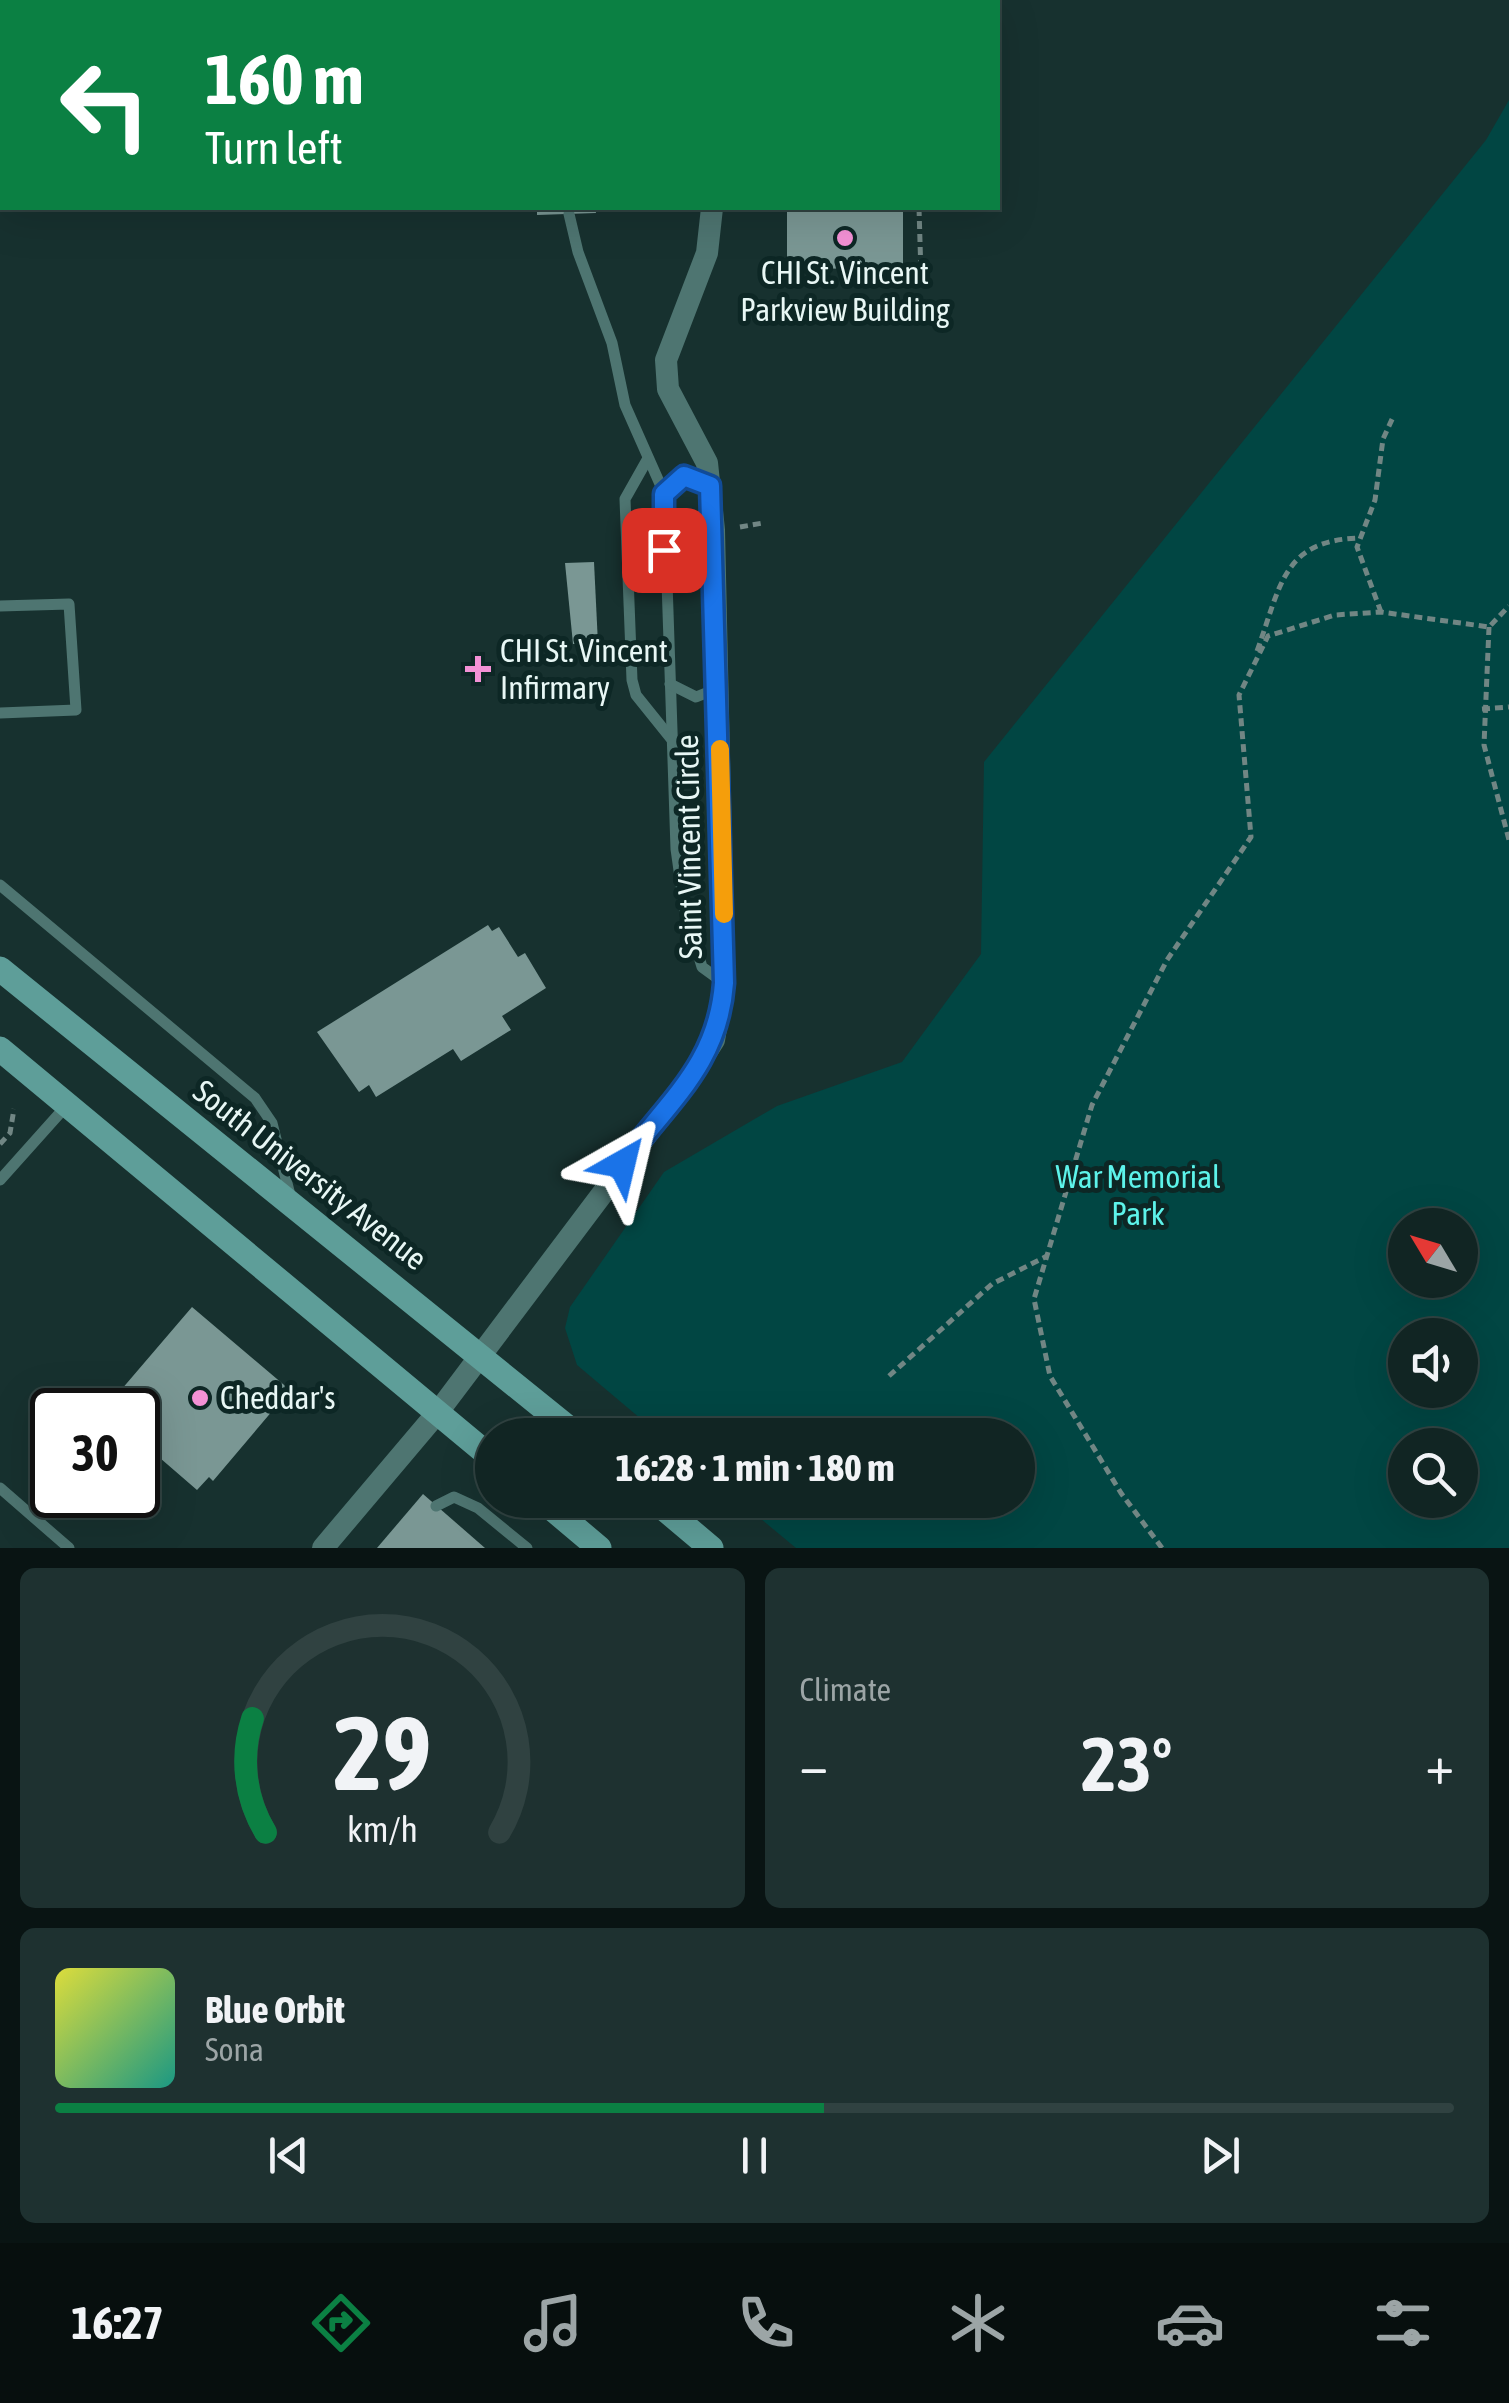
<!DOCTYPE html>
<html lang="en">
<head>
<meta charset="utf-8">
<style>
	:root { --surface:#112523; --page:#1e3130; --text:#f1f3f6; --muted:#9ca5a6; --line:#304241; --accent:#0b8043 }
	body { margin:0; font-family:"Asap Condensed",sans-serif; background:var(--page); color:var(--text); height:100vh; display:flex; flex-direction:column; font-size:38px; white-space:nowrap }
	* { box-sizing:border-box; margin:0 }
	p { font-size:32px; color:var(--muted) }
	.icon { flex:none; width:55px; height:55px; fill:none; stroke:currentColor; stroke-width:2; stroke-linecap:round; stroke-linejoin:round }
	.map { position:relative; height:1548px; overflow:hidden }
	.drawer { display:flex; flex-direction:column; gap:20px; padding:20px; background:#091413; flex:1 }
	.drawer>* { flex:none }
	.guide { position:absolute; left:0px; top:0px; width:1000px; height:210px; box-shadow:0 10px 40px #0002,0 0 0 2px var(--line); background:#0b8043; color:#fff; overflow:hidden }
	.needle { width:65px; rotate:308deg }
	.tools { position:absolute; left:1388px; top:1208px; display:grid; gap:20px }
	.tools a { display:grid; place-items:center; width:90px; height:90px; border-radius:50%; background:var(--surface); box-shadow:0 10px 40px #0002,0 0 0 2px var(--line); font-size:50px }
	.speed { position:absolute; left:30px; top:1388px; display:flex; gap:20px; font-size:50px; font-weight:700; text-align:center }
	.speed>* { display:grid; place-content:center; width:130px; height:130px; border-radius:50%; background:var(--surface); box-shadow:0 10px 40px #0002,0 0 0 2px var(--line); line-height:1 }
	.speed .limit { border:5px solid #111; border-radius:15px; background:#fff; color:#111 }
	.pin { position:absolute; display:grid; place-items:center; width:85px; height:85px; color:#fff; margin:-42px; border-radius:20px; box-shadow:0 5px 15px #0006 }
	.me { position:absolute; width:110px; margin:-55px; rotate:37deg; stroke-linejoin:round; filter:drop-shadow(0 0 8px #0008) }
	.turn { display:flex; align-items:center; gap:35px; height:210px; padding:0 40px; font-size:45px }
	.turn .icon { width:130px; height:130px; stroke-width:2.5 }
	.turn b { display:block; font-size:70px; line-height:85px }
	.big { font-size:75px; font-weight:700; line-height:1.1 }
	.drawer .card { flex:1; display:flex; flex-direction:column; justify-content:center; gap:15px; min-width:0; padding:0 35px; border-radius:15px; background:var(--page) }
	.drawer .dial { align-items:center; gap:0 }
	.dial svg { height:260px; overflow:visible; fill:none; stroke:var(--line); stroke-width:7; stroke-linecap:round; text-anchor:middle }
	.dial text { fill:var(--text); stroke:none }
	.song { display:flex; align-items:center; gap:30px }
	.cover { width:120px; height:120px; border-radius:15px; background:linear-gradient(135deg,hsl(60 70% 55%),hsl(170 70% 35%)) }
	.played { height:10px; border-radius:5px; background:linear-gradient(90deg,var(--accent) 55%,var(--line) 55%) }
	.keys { display:flex; justify-content:space-around; direction:ltr }
	.heat { display:flex; justify-content:space-between; align-items:center; font-size:55px; direction:ltr }
	.drawer .tiles { flex:1; display:grid; gap:20px; grid-template-columns:1fr 1fr }
	.card:last-child { grid-column:span 2 }
	.trip { position:absolute; left:475px; top:1418px; width:560px; height:100px; border-radius:50px; background:var(--surface); box-shadow:0 10px 40px #0002,0 0 0 2px var(--line); font-weight:700; line-height:100px; text-align:center }
	.tab-bar { display:flex; height:160px; justify-content:space-around; align-items:center; background:#070f0e; color:var(--muted) }
	.tab-bar .icon { width:70px; height:70px }
	.tab-bar .on { color:var(--accent) }
	.tab-bar b { font-size:45px; color:var(--text) }
	.map>svg:first-child { display:block }
	.green { fill:#014643; fill-rule:evenodd }
	.building { fill:#7a9794 }
	.lines { fill:none; stroke-linecap:round; stroke-linejoin:round }
	.path { stroke:#718684; stroke-width:5; stroke-dasharray:8 5; stroke-linecap:butt }
	.lane { stroke:#4e7571; stroke-width:11 }
	.street { stroke:#4e7571; stroke-width:22 }
	.secondary { stroke:#5e9e99; stroke-width:25 }
	.route-casing { stroke:#114b97; stroke-width:25 }
	.route { stroke:#1a73e8; stroke-width:18 }
	.slow { stroke:#f59e0b; stroke-width:18 }
	.poi-dot { fill:#f391d5; stroke:#0d2725; stroke-width:4 }
	.labels { text-anchor:middle; stroke-width:10; stroke-linejoin:round; paint-order:stroke }
	.poi-label { font-size:32px; fill:#e8f7f5; stroke:#0d2725; text-anchor:start }
	.street-label { font-size:32px; fill:#e8f7f5; stroke:#0d2725 }
	.park-label { font-size:32px; fill:#5df3ea; stroke:#0d2725 }
</style>
</head>
<body>
<div class="map">
<svg width="1509" height="1548" viewBox="0 0 1509 1548">
	<rect width="100%" height="100%" fill="#17312f"/>
	<path class="green" d="M1509 100V1548H796L738 1500H1018V1435H660L577 1365 565 1328 570 1307 664 1172 777 1106 902 1062 981 954 984 762 1486 140ZM1405 1225H1460V1280H1405ZM1405 1335H1460V1390H1405ZM1405 1445H1460V1500H1405Z"/>
	<g class="building">
		<path d="M537 208H595L596 213 537 215Z"/>
		<path d="M787 208H903V268L787 269Z"/>
		<path d="M594 562 598 644H573L565 563Z"/>
		<path d="M488 925 492 931 499 927 518 957 525 953 546 988 502 1016 511 1030 461 1061 453 1049 376 1097 369 1085 359 1092 317 1032Z"/>
		<path d="M192 1307 290 1390 213 1481 209 1477 197 1490 138 1439V1410H111L119 1400 115 1397Z"/>
		<path d="M423 1494 485 1548H377Z"/>
	</g>
	<g class="lines">
		<g class="path">
			<path d="M919 208 921 275"/>
			<path d="M740 527 763 523"/>
			<path d="M1381 612 1357 547 1375 500 1383 439 1394 415"/>
			<path d="M1489 627 1484 745 1509 840"/>
			<path d="M1257 651C1281 586 1282 540 1360 538"/>
			<path d="M1482 709 1509 707"/>
			<path d="M0 1144 10 1133 14 1109"/>
			<path d="M889 1376 992 1284 1047 1256"/>
			<path d="M1162 1548 1121 1493 1050 1376 1034 1299 1092 1105 1167 960 1251 837 1239 695 1268 636 1335 615 1381 612 1489 627 1509 606"/>
		</g>
		<g class="lane">
			<path d="M591 0V2"/>
			<path d="M569 214 578 252 612 343 625 405 664 493 676 849 684 906 702 967 724 983"/>
			<path d="M647 460 625 499 632 680 636 695 673 741"/>
			<path d="M664 493 684 476 710 486"/>
			<path d="M0 606 69 604 76 710 0 713"/>
			<path d="M670 684 696 697 716 689"/>
			<path d="M0 885 255 1098 272 1123 291 1199"/>
			<path d="M0 1180 68 1104"/>
			<path d="M0 1488 69 1548"/>
			<path d="M436 1506 454 1497 478 1508 527 1548"/>
		</g>
		<g class="street">
			<path d="M651 0 653 2"/>
			<path d="M323 1548 438 1412 691 1076 714 1040 724 983 714 530 707 463 668 389 666 360 707 253 712 208"/>
		</g>
		<g class="secondary">
			<path d="M0 969 577 1435"/>
			<path d="M0 1049 492 1458"/>
			<path d="M542 1500 599 1548"/>
			<path d="M654 1500 711 1548"/>
		</g>
	</g>
	<g class="lines">
		<defs>
			<path id="route" d="M622 1164C668 1101 718 1065 724 983L710 486 684 476 664 494V550"/>
		</defs>
		<use href="#route" class="route-casing"/>
		<use href="#route" class="route"/>
		<path class="slow" d="M720 749 724 914"/>
	</g>
	<g class="poi-dot">
		<circle cx="845" cy="238" r="10"/>
		<path d="M473 654h10v10h10v10h-10v10h-10v-10h-10v-10h10z"/>
		<circle cx="200" cy="1398" r="10"/>
	</g>
	<g class="labels">
		<g class="poi-label">
			<text x="845" y="284" text-anchor="middle">CHI St. Vincent<tspan x="845" dy="37">Parkview Building</tspan></text>
			<text x="500" y="662">CHI St. Vincent<tspan x="500" dy="37">Infirmary</tspan></text>
			<text x="220" y="1409">Cheddar's</text>
		</g>
		<g class="street-label">
			<text transform="translate(689 847) rotate(-91)" y="11">Saint Vincent Circle</text>
			<text transform="translate(310 1175) rotate(38)" y="11">South University Avenue</text>
		</g>
		<g class="park-label">
			<text x="1138" y="1188">War Memorial<tspan x="1138" dy="37">Park</tspan></text>
		</g>
	</g>
</svg>
<div class="tools">
<a><svg class="needle" viewBox="-14 -14 28 28"><path d="M0-13l5 13h-10z" fill="#e53935"/><path d="M0 13l5-13h-10z" fill="#9ca5a6"/></svg></a>
<a><svg class="icon" aria-label="sound" viewBox="0 0 24 24"><path d="M4 9h4l5-4v14l-5-4H4zM17 9q2 3 0 6"/></svg></a>
<a><svg class="icon" aria-label="search" viewBox="0 0 24 24"><circle cx="10" cy="10" r="6"/><path d="M15 15l6 6"/></svg></a>
</div>
<div class="speed"><div class="limit">30</div></div>
<div class="pin" style="left:664px;top:550px;background:#d93025"><svg class="icon" aria-label="arrive" viewBox="0 0 24 24"><path d="M6 21V4h12l-3 4 3 4H6"/></svg></div>
<svg class="me" style="left:622px;top:1164px" viewBox="-20 -20 40 40"><path d="M0-17L14 15 0 8-14 15z" fill="#1a73e8" stroke="#fff" stroke-width="4"/></svg>
<div class="trip">16:28 · 1 min · 180 m</div>
<div class="guide">
<div class="turn"><svg class="icon" aria-label="left" viewBox="0 0 24 24"><path d="M17 20v-9H6M10 6l-5 5 5 5"/></svg><div><b>160 m</b>Turn left</div></div>
</div>
</div>
<section class="drawer">
<div class="tiles">
<div class="card dial"><svg viewBox="0 0 100 80">
<path d="M14 69A42 42 0 1 1 86 69"/>
<path d="M14 69A42 42 0 0 1 10 34" stroke="#0b8043"/>
<text x="50" y="56" font-size="32" font-weight="700">29</text>
<text x="50" y="72" font-size="11">km/h</text>
</svg></div>
<div class="card"><p>Climate</p>
<div class="heat"><a>−</a><b class="big">23°</b><a>+</a></div>
</div>
<div class="card">
<div class="song"><i class="cover"></i><div><b>Blue Orbit</b><p>Sona</p></div></div>
<div class="played"></div>
<div class="keys"><svg class="icon" aria-label="previous" viewBox="0 0 24 24"><path d="M18 5L8 12l10 7zM5 5v14"/></svg><svg class="icon" aria-label="pause" viewBox="0 0 24 24"><path d="M8 5v14M16 5v14"/></svg><svg class="icon" aria-label="next" viewBox="0 0 24 24"><path d="M6 5l10 7-10 7zM19 5v14"/></svg></div>
</div>
</div>
</section>
<nav class="tab-bar">
<b>16:27</b>
<svg class="icon on" aria-label="directions" viewBox="0 0 24 24"><path d="M12 3l9 9-9 9-9-9zM9 14v-3h6M13 9l2 2-2 2"/></svg>
<svg class="icon" aria-label="music" viewBox="0 0 24 24"><path d="M9 18V5l10-2v13"/><circle cx="6" cy="18" r="3"/><circle cx="16" cy="16" r="3"/></svg>
<svg class="icon" aria-label="phone" viewBox="0 0 24 24"><path d="M5 4h4l2 5-3 2q2 4 5 5l2-3 5 2v4C11 20 4 13 5 4z"/></svg>
<svg class="icon" aria-label="climate" viewBox="0 0 24 24"><path d="M12 3v18M4 7l16 10M4 17L20 7"/></svg>
<svg class="icon" aria-label="car" viewBox="0 0 24 24"><path d="M5 17H2v-5l4-1 3-4h7l3 4 3 1v5h-3M9 17h6M6 11h13"/><circle cx="7" cy="17" r="2"/><circle cx="17" cy="17" r="2"/></svg>
<svg class="icon" aria-label="filters" viewBox="0 0 24 24"><path d="M4 7h16M4 17h16"/><circle cx="9" cy="7" r="2"/><circle cx="15" cy="17" r="2"/></svg>
</nav>
</body>
</html>
